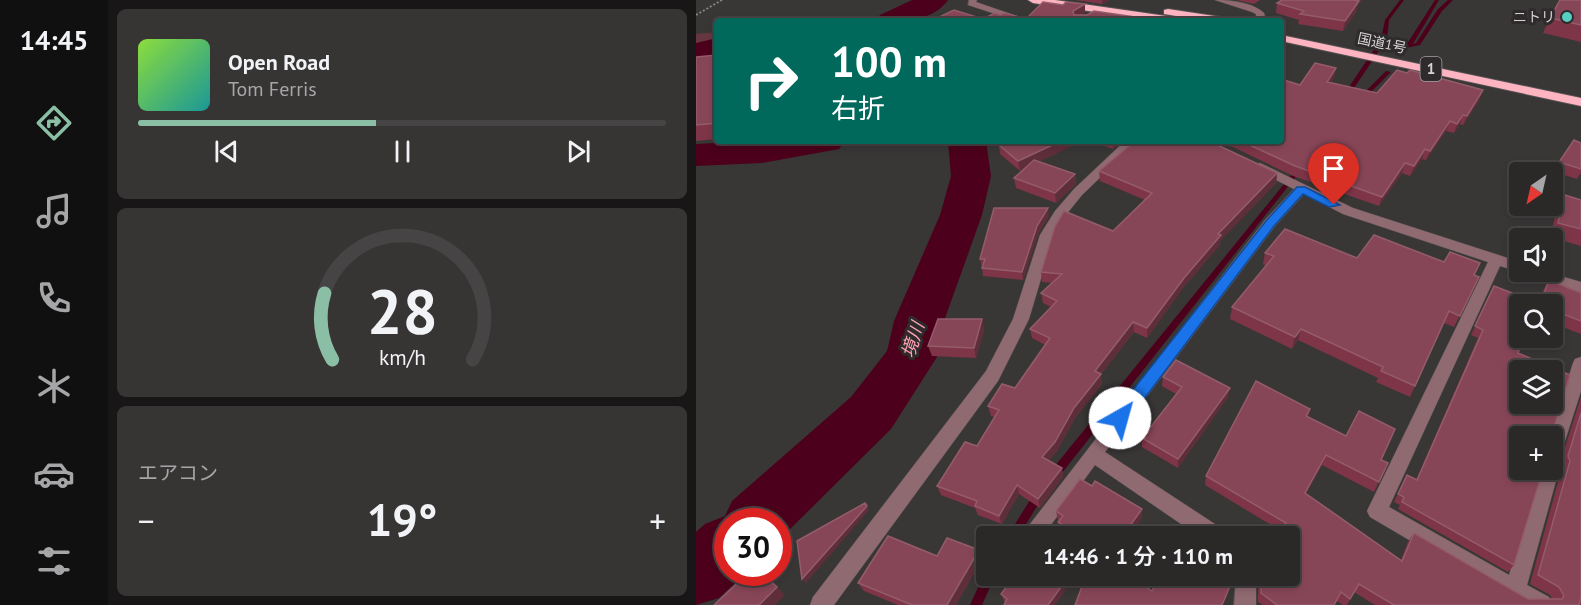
<!DOCTYPE html>
<html lang="ja">
<head>
<meta charset="utf-8">
<style>
	:root { --surface:#2b2828; --page:#373434; --text:#f1f3f6; --muted:#a6a6a8; --line:#474445; --accent:#8abfa5 }
	body { margin:0; font-family:"PT Sans","Noto Sans JP",sans-serif; background:var(--page); color:var(--text); height:100vh; display:flex; flex-direction:column; font-size:22px; white-space:nowrap }
	* { box-sizing:border-box; margin:0 }
	p { font-size:20px; color:var(--muted) }
	.icon { flex:none; width:33px; height:33px; fill:none; stroke:currentColor; stroke-width:2; stroke-linecap:round; stroke-linejoin:round }
	.map { position:relative; flex:1; overflow:hidden }
	.drawer { display:flex; flex-direction:column; gap:9px; padding:9px; background:#181616; width:588px }
	.drawer>* { flex:none }
	.guide { position:absolute; left:18px; top:18px; width:570px; height:126px; border-radius:6px; box-shadow:0 3px 9px #0003,0 0 0 2px var(--line); background:#00695c; color:#fff; overflow:hidden }
	.needle { width:39px; rotate:214deg }
	.buttons { position:absolute; left:813px; top:162px; display:grid; gap:12px }
	.buttons a { display:grid; place-items:center; width:54px; height:54px; border-radius:6px; background:var(--surface); box-shadow:0 3px 9px #0003,0 0 0 2px var(--line); font-size:30px }
	.speed { position:absolute; left:18px; top:508px; display:flex; gap:12px; font-size:30px; font-weight:700; text-align:center }
	.speed>* { display:grid; place-content:center; width:78px; height:78px; border-radius:50%; background:var(--surface); box-shadow:0 3px 9px #0003,0 0 0 2px var(--line); line-height:1 }
	.speed .limit { border:9px solid #d22; background:#fff; color:#111 }
	.pin { position:absolute; display:grid; place-items:center; width:51px; height:51px; color:#fff; margin:-62px -26px; border-radius:50% 50% 50% 0; rotate:-45deg; box-shadow:0 0 6px #0007 }
	.pin .icon { rotate:45deg }
	.me { position:absolute; width:66px; margin:-33px; rotate:38deg; stroke-linejoin:round; filter:drop-shadow(0 0 4px #0008) }
	.turn { display:flex; align-items:center; gap:21px; height:126px; padding:0 18px; font-size:27px }
	.turn .icon { width:78px; height:78px; stroke-width:2.5 }
	.turn b { display:block; font-size:42px; line-height:51px }
	.big { font-size:45px; font-weight:600; line-height:1.1 }
	.drawer .card { flex:1; display:flex; flex-direction:column; justify-content:center; gap:9px; min-width:0; padding:0 21px; border-radius:9px; background:var(--page) }
	.drawer .dial { align-items:center; gap:0 }
	.dial svg { height:156px; overflow:visible; fill:none; stroke:var(--line); stroke-width:7; stroke-linecap:round; text-anchor:middle }
	.dial text { fill:var(--text); stroke:none }
	.song { display:flex; align-items:center; gap:18px }
	.cover { width:72px; height:72px; border-radius:9px; background:linear-gradient(135deg,hsl(90 70% 55%),hsl(180 70% 35%)) }
	.played { height:6px; border-radius:3px; background:linear-gradient(90deg,var(--accent) 45%,var(--line) 45%) }
	.keys { display:flex; justify-content:space-around; direction:ltr }
	.heat { display:flex; justify-content:space-between; align-items:center; font-size:33px; direction:ltr }
	.trip { position:absolute; left:280px; top:526px; width:324px; height:60px; border-radius:6px; background:var(--surface); box-shadow:0 3px 9px #0003,0 0 0 2px var(--line); font-weight:600; line-height:60px; text-align:center }
	main { display:flex; flex:1; min-height:0 }
	.menu { display:flex; flex-direction:column; width:108px; justify-content:space-around; align-items:center; background:#111010; color:var(--muted) }
	.menu .icon { width:42px; height:42px }
	.menu .selected { color:var(--accent) }
	.menu b { font-size:27px; color:var(--text) }
	.map>svg:first-child { display:block }
	.green { fill:#663741 }
	.lines { fill:none; stroke-linecap:round; stroke-linejoin:round }
	.stream { fill:#4c001b; fill-rule:evenodd }
	.river { fill:#4c001b; fill-rule:evenodd }
	.minor-casing { stroke:#555252; stroke-width:1 }
	.highway-casing { stroke:#555252; stroke-width:2 }
	.path { stroke:#888686; stroke-width:2; stroke-dasharray:2 2; stroke-linecap:butt }
	.minor { fill:#906a71; fill-rule:evenodd }
	.highway { fill:#ffb4c2; fill-rule:evenodd }
	.wall { fill:#7e3548 }
	.shaded-wall { fill:#5e2e3b }
	.building { fill:#874658; stroke:#945c6b; stroke-width:1.5; fill-rule:evenodd }
	.route { fill:#1a73e8; stroke:#114b97; stroke-width:1.5 }
	.poi-dot { fill:#56cec3; stroke:#2f2b2c; stroke-width:2 }
	.labels { text-anchor:middle; stroke-width:6; stroke-linejoin:round; paint-order:stroke }
	.far-poi-label { font-size:14px; fill:#d6d4d4; stroke:#2f2b2c; text-anchor:end }
	.far-street-label { font-size:14px; fill:#d6d4d4; stroke:#2f2b2c }
	.shield { fill:#2f2b2c; stroke:#a4a1a2; stroke-width:1.5 }
	.shield-label { font-size:15px; font-weight:bold; fill:#d6d4d4 }
	.water-label { font-size:18px; font-style:italic; fill:#ffa2b4; stroke:#2f2b2c }
</style>
</head>
<body>
<main>
<nav class="menu">
<b>14:45</b>
<svg class="icon selected" aria-label="directions" viewBox="0 0 24 24"><path d="M12 3l9 9-9 9-9-9zM9 14v-3h6M13 9l2 2-2 2"/></svg>
<svg class="icon" aria-label="music" viewBox="0 0 24 24"><path d="M9 18V5l10-2v13"/><circle cx="6" cy="18" r="3"/><circle cx="16" cy="16" r="3"/></svg>
<svg class="icon" aria-label="phone" viewBox="0 0 24 24"><path d="M5 4h4l2 5-3 2q2 4 5 5l2-3 5 2v4C11 20 4 13 5 4z"/></svg>
<svg class="icon" aria-label="climate" viewBox="0 0 24 24"><path d="M12 3v18M4 7l16 10M4 17L20 7"/></svg>
<svg class="icon" aria-label="car" viewBox="0 0 24 24"><path d="M5 17H2v-5l4-1 3-4h7l3 4 3 1v5h-3M9 17h6M6 11h13"/><circle cx="7" cy="17" r="2"/><circle cx="17" cy="17" r="2"/></svg>
<svg class="icon" aria-label="filters" viewBox="0 0 24 24"><path d="M4 7h16M4 17h16"/><circle cx="9" cy="7" r="2"/><circle cx="15" cy="17" r="2"/></svg>
</nav>
<section class="drawer">
<div class="card">
<div class="song"><i class="cover"></i><div><b>Open Road</b><p>Tom Ferris</p></div></div>
<div class="played"></div>
<div class="keys"><svg class="icon" aria-label="previous" viewBox="0 0 24 24"><path d="M18 5L8 12l10 7zM5 5v14"/></svg><svg class="icon" aria-label="pause" viewBox="0 0 24 24"><path d="M8 5v14M16 5v14"/></svg><svg class="icon" aria-label="next" viewBox="0 0 24 24"><path d="M6 5l10 7-10 7zM19 5v14"/></svg></div>
</div>
<div class="card dial"><svg viewBox="0 0 100 80">
<path d="M14 69A42 42 0 1 1 86 69"/>
<path d="M14 69A42 42 0 0 1 10 35" stroke="#8abfa5"/>
<text x="50" y="56" font-size="32" font-weight="700">28</text>
<text x="50" y="72" font-size="11">km/h</text>
</svg></div>
<div class="card"><p>エアコン</p>
<div class="heat"><a>−</a><b class="big">19°</b><a>+</a></div>
</div>
</section>
<div class="map">
<svg width="885" height="605" viewBox="0 0 885 605">
	<rect width="100%" height="100%" fill="#393636"/>
	<path class="green" d="M21 32V59L0 64V34Z"/>
	<g class="lines">
		<g class="stream">
			<path d="M704 0H708L693 20 691 39 652 97H648L647 96 685 39 689 20Z"/>
			<path d="M739 0H743L717 44 720 43 742 9 752 0H757L746 11 724 45 710 48 709 47Z"/>
			<path d="M690 71 695 72 667 100H663V98Z"/>
			<path d="M603 167 606 169 605 170 362 478 358 480 354 478 353 475 354 472 601 168Z"/>
			<path d="M343 490 347 492 348 495 322 537H311L339 492Z"/>
			<path d="M291 571V576H299L286 605H274L289 572Z"/>
		</g>
		<g class="river">
			<path d="M216 0H252C236 23 204 21 179 21L184 15Z"/>
			<path d="M21 38V57L0 62V43Z"/>
			<path d="M58 141H149L143 149 66 163 0 166V144Z"/>
			<path d="M252 141H290L295 176 286 215 248 321 241 357 195 429 82 541V522H32V573H50L23 598 0 605V532L9 524 29 516 36 501 155 397 191 351 198 321 244 215 255 176Z"/>
		</g>
		<defs>
			<g id="minor">
				<path d="M273 0H281L280 2 335 21H321L272 5Z"/>
				<path d="M519 0C534 0 556 2 568 13L570 21H560V14L556 12Z"/>
				<path d="M429 141H442L386 195 369 216 358 235 333 319 302 381 138 605H114L117 597 290 371 317 319 344 235 359 211 378 189Z"/>
				<path d="M564 163 657 208 824 262V272L804 266 693 507 813 575 845 470H856V436H854L877 363 879 359 885 357V391L861 466 863 470 831 585 853 597 856 605H824L674 517 671 511 792 262 647 214 608 194 579 226 409 452 528 530 531 537H504L399 465 346 537H324L569 220 598 189 560 170 558 167Z"/>
				<path d="M829 272H851L885 282V292L831 275Z"/>
				<path d="M540 576H560V605H538Z"/>
			</g>
			<g id="highway">
				<path d="M332 0H359L484 18 489 21H461L337 3Z"/>
				<path d="M472 9 532 18 537 21H510L468 14V10Z"/>
				<path d="M585 35 885 98V106L585 41Z"/>
			</g>
		</defs>
		<use href="#minor" class="minor-casing"/>
		<use href="#highway" class="highway-casing"/>
		<path class="path" d="M0 15 26 0"/>
		<use href="#minor" class="minor"/>
		<use href="#highway" class="highway"/>
	</g>
	<g class="wall">
		<path d="M379 0H414L406 4Z"/>
		<path d="M540 0H564L558 4Z"/>
		<path d="M586 0H666L662 3 660 12 647 31 602 24 603 20 580 13 581 3Z"/>
		<path d="M885 0V42L847 33 854 18Z"/>
		<path d="M21 55V139L0 141V57Z"/>
		<path d="M640 68 638 77 635 82 681 93 784 99 767 125 764 124 758 133 750 131 730 160 726 159 714 176 706 173 683 206 597 176 537 147 519 143 581 173 580 183 524 241V245L487 288 451 338 438 332 405 374 406 384 379 418 361 451 353 460 366 468 367 477 344 508 323 494 306 524 282 515 279 508 245 495 241 486 281 446 299 417 295 416 292 406 319 388 349 345 336 338 334 329 355 307 347 303 345 293 356 283 346 282 345 272 417 231 449 200 404 181 403 171 432 148V145L435 141H585L604 85Z"/>
		<path d="M304 141H386L342 162 379 174 380 184 360 203 320 188 318 178 329 168 324 171 304 154 303 145 305 144Z"/>
		<path d="M394 141H426L417 149Z"/>
		<path d="M885 143V174H884L881 179 858 172 863 162Z"/>
		<path d="M869 195 885 200V246L854 237 861 209Z"/>
		<path d="M353 216 342 234 327 280 287 276 286 268V267L284 259Z"/>
		<path d="M569 253 661 258 778 275 783 277 758 327 748 323 714 397 680 382 682 378 602 340 596 349 534 319 536 307 570 266 567 264Z"/>
		<path d="M853 280 885 293V334L856 323V304H842L847 291Z"/>
		<path d="M798 286 822 353 858 427 860 460 856 464V436L818 565 812 572 702 509 704 505 698 502 711 475 720 480 782 338 775 335Z"/>
		<path d="M286 319 288 330 280 358 236 356 232 346Z"/>
		<path d="M467 377 532 397 482 468 446 447V438L480 394 466 386Z"/>
		<path d="M885 397V605H679L658 592 651 605H647L641 601 638 605H567L562 602V589L565 581 594 576 585 531 509 485 510 476 614 409 612 417 692 463 678 492 626 465 610 494 705 560 712 542 718 533 832 599H856L854 595 834 584 865 471 863 466Z"/>
		<path d="M360 511 446 518 432 537H375L364 530 362 522 363 521 362 520Z"/>
		<path d="M283 550 286 559 260 605H202L168 591 162 583 241 556Z"/>
		<path d="M369 591 309 603 305 594Z"/>
	</g>
	<g class="shaded-wall">
		<path d="M406 0H414L406 4Z"/>
		<path d="M658 0H666L662 3 660 12 647 31 649 21Z"/>
		<path d="M389 4V13L378 19 377 11Z"/>
		<path d="M640 68 638 77 629 91 631 82Z"/>
		<path d="M787 90 784 99 767 125 771 116Z"/>
		<path d="M767 115 764 124 758 133 761 124Z"/>
		<path d="M754 121 750 131 730 160 734 151Z"/>
		<path d="M365 141H386L324 171 322 161Z"/>
		<path d="M417 141H426L417 149Z"/>
		<path d="M729 149 726 159 714 176 718 166Z"/>
		<path d="M709 163 706 173 683 206 686 197Z"/>
		<path d="M581 173 580 183 524 241V245L487 288 451 338V328L522 234Z"/>
		<path d="M379 174 380 184 360 203 359 193Z"/>
		<path d="M352 208 353 216 342 234 327 280 326 272 341 226Z"/>
		<path d="M286 319 288 330 280 358 278 348Z"/>
		<path d="M437 322 438 332 399 381V371Z"/>
		<path d="M605 329 602 340 596 349 599 337Z"/>
		<path d="M405 374 406 384 379 418 361 451 348 466 346 457 378 408Z"/>
		<path d="M534 388 532 397 482 468V459Z"/>
		<path d="M630 455 626 465 605 503 609 493Z"/>
		<path d="M366 468 367 477 344 508 342 499Z"/>
		<path d="M321 485 323 494 306 524 303 516Z"/>
		<path d="M171 506 173 510 110 583 106 579Z"/>
		<path d="M446 509V518L432 537H426Z"/>
		<path d="M283 550 286 559 260 605H251Z"/>
		<path d="M368 583 369 591 359 605H352Z"/>
		<path d="M534 586 532 594 527 605H526Z"/>
		<path d="M81 587 89 595 79 605H63Z"/>
	</g>
	<g class="building">
		<path d="M586 0H658L663 1 649 21 604 14 608 11 581 3Z"/>
		<path d="M864 0H885V25L854 18Z"/>
		<path d="M347 2 367 5 370 2 389 4 377 11 378 15H391L398 11 460 20 459 21H235L258 10 287 19 299 13 304 15 309 13 330 19Z"/>
		<path d="M21 55V123L0 125V57Z"/>
		<path d="M619 63 640 68 631 82 681 93 701 70 711 73 714 70 787 90 771 116 767 115 761 124 754 121 734 151 729 149 718 166 709 163 686 197 599 166 545 141H585V79L604 85Z"/>
		<path d="M878 140 885 143V169L863 162Z"/>
		<path d="M307 141H365L322 161 303 145 308 142Z"/>
		<path d="M435 141H513L581 173 522 234 525 235 488 278 451 328 437 322 399 371 405 374 378 408 359 442 346 457 366 468 342 499 321 485 303 516 279 506 281 501 241 486 269 442 281 446 303 410 292 406 306 384 319 388 354 338 334 329 361 301 345 293 366 274 345 272 359 226 368 211 417 231 456 193 403 171 434 145H432Z"/>
		<path d="M338 160 379 174 359 193 318 178Z"/>
		<path d="M869 195 885 200V229L862 223Z"/>
		<path d="M298 208H352L341 226 326 272 286 268 289 259H284Z"/>
		<path d="M589 229 661 258 678 235 748 262 754 252 784 263 778 275 783 277 764 316 753 311 719 386 685 371 687 367 605 329 599 337 536 307 578 256 569 253Z"/>
		<path d="M853 280 885 293V321L856 310V304H844Z"/>
		<path d="M798 286 840 302 839 304H824V338H828L822 353 874 375 858 427 860 460H856V436H824V470H847L818 565 706 502 708 497 702 494 711 475 721 480 787 330 779 326ZM824 370H856V404H824Z"/>
		<path d="M242 319H286L278 348 232 346Z"/>
		<path d="M480 360 534 388 482 459 446 438 486 387 467 377Z"/>
		<path d="M560 381 614 409 610 416 650 436 663 411 699 429 685 460 692 463 683 482 630 455 609 493 706 561 718 533 832 599H866L868 596 863 587 842 575 874 461 872 456 885 413V597L883 605H698L663 584 654 599 645 592 638 605H581L565 593V581L568 576H594V537H580L590 523 510 476Z"/>
		<path d="M384 479 396 486 399 481 446 509 426 537H387L362 522 367 516 360 511Z"/>
		<path d="M169 503 171 506 106 579 101 541Z"/>
		<path d="M192 536 241 556 251 538 283 550 251 605H216L162 583Z"/>
		<path d="M52 573H66L81 587 63 605H18Z"/>
		<path d="M319 576H349L368 583 352 605H308L311 599 305 594Z"/>
		<path d="M390 576H434L456 591 464 576H523L521 579 534 586 526 605H379Z"/>
	</g>
	<path class="route" d="M601 187H609L644 205 633 207 607 194 578 226 430 423H418L416 418 418 414 570 221Z"/>
	<circle class="poi-dot" cx="871" cy="17" r="6"/>
	<g class="labels">
		<g class="far-poi-label">
			<text x="859" y="22">ニトリ</text>
		</g>
		<g class="far-street-label">
			<text transform="translate(686 43) rotate(12)" y="5">国道1号</text>
		</g>
		<rect class="shield" x="724.5" y="57" width="21" height="24" rx="4.5"/>
		<g class="shield-label">
			<text x="735" y="74">1</text>
		</g>
		<g class="water-label">
			<text transform="translate(217 340) rotate(-72)" y="6">境川</text>
		</g>
	</g>
</svg>
<div class="buttons">
<a><svg class="needle" viewBox="-14 -14 28 28"><path d="M0-13l5 13h-10z" fill="#e53935"/><path d="M0 13l5-13h-10z" fill="#a6a6a8"/></svg></a>
<a><svg class="icon" aria-label="sound" viewBox="0 0 24 24"><path d="M4 9h4l5-4v14l-5-4H4zM17 9q2 3 0 6"/></svg></a>
<a><svg class="icon" aria-label="search" viewBox="0 0 24 24"><circle cx="10" cy="10" r="6"/><path d="M15 15l6 6"/></svg></a>
<a><svg class="icon" aria-label="layers" viewBox="0 0 24 24"><path d="M12 4l9 5-9 5-9-5zM3 14l9 5 9-5"/></svg></a>
<a>+</a>
</div>
<div class="speed"><div class="limit">30</div></div>
<div class="pin" style="left:638px;top:205px;background:#d93025"><svg class="icon" aria-label="arrive" viewBox="0 0 24 24"><path d="M6 21V4h12l-3 4 3 4H6"/></svg></div>
<svg class="me" style="left:424px;top:418px" viewBox="-20 -20 40 40"><circle r="19" fill="#fff"/><path d="M0-13L10 11 0 6-10 11z" fill="#1a73e8"/></svg>
<div class="trip">14:46 · 1 分 · 110 m</div>
<div class="guide">
<div class="turn"><svg class="icon" aria-label="right" viewBox="0 0 24 24"><path d="M7 20v-9h11M14 6l5 5-5 5"/></svg><div><b>100 m</b>右折</div></div>
</div>
</div>
</main>
</body>
</html>
